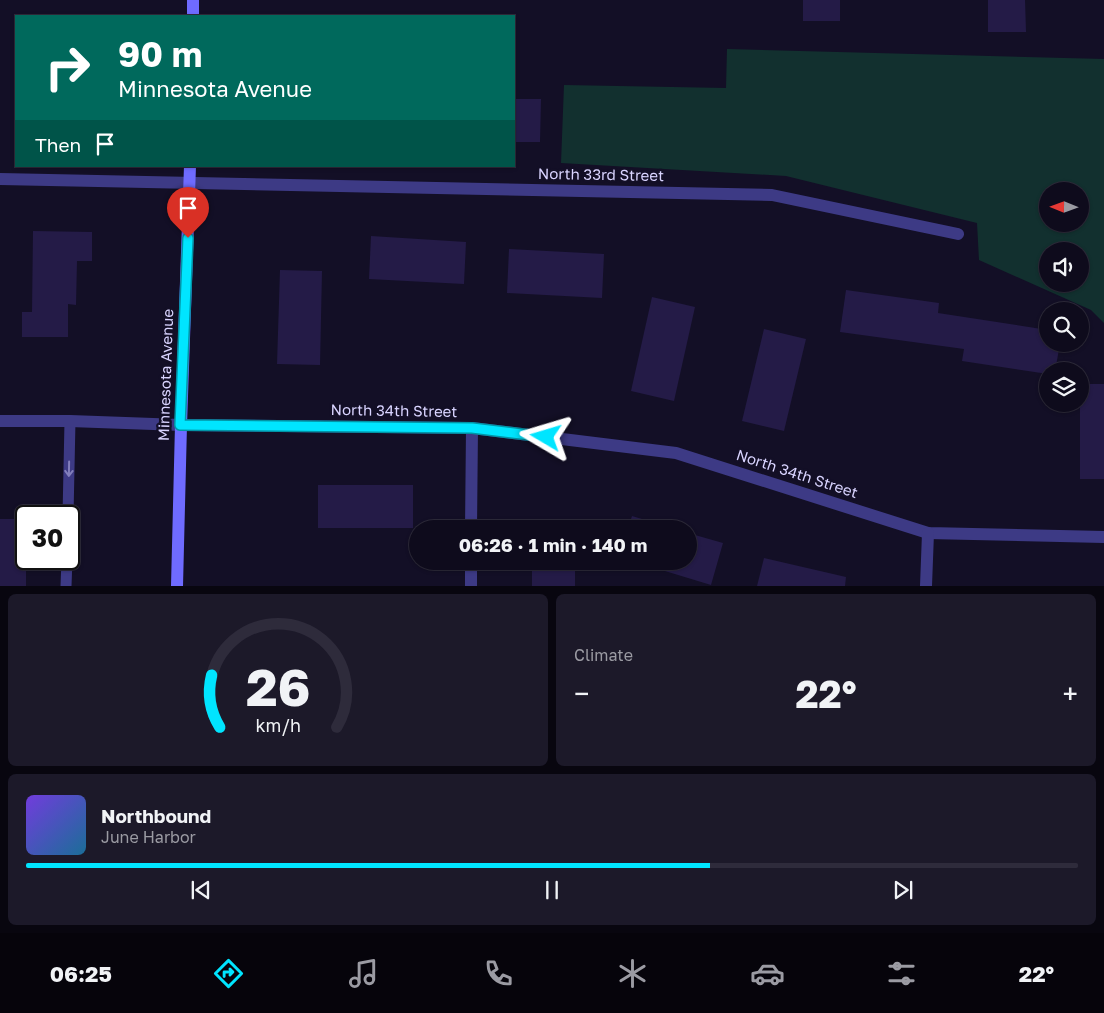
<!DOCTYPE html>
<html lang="en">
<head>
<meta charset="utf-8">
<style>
	:root { --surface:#0e0b1c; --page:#1c1929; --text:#f1f3f6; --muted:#9b9ba3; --line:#2e2b3b; --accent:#00e5ff }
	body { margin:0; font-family:"Golos Text",sans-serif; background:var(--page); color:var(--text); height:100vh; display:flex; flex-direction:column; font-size:19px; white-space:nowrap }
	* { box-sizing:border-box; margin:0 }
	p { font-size:16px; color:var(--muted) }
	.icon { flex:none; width:28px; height:28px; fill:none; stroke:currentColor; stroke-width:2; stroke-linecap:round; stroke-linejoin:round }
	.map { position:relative; height:586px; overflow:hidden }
	.drawer { display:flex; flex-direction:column; gap:8px; padding:8px; background:#08060f; flex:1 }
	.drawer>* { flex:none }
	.top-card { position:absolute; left:15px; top:15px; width:500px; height:152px; border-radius:0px; box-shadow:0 1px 4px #0004,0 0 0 1px var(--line); background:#00695c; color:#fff; overflow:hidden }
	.needle { width:32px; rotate:271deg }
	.buttons { position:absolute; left:1039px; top:182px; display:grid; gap:10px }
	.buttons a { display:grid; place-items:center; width:50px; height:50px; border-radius:50%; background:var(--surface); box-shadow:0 1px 4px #0004,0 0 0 1px var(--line); font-size:25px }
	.speed { position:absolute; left:15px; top:505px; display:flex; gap:10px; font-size:25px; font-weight:700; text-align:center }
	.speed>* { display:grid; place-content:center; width:65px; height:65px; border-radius:50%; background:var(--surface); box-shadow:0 1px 4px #0004,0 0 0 1px var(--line); line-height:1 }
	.speed .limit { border:2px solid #111; border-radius:8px; background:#fff; color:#111 }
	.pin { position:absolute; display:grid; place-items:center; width:42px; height:42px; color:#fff; margin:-51px -21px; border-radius:50% 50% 50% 0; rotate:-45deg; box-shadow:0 0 5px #0007 }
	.pin .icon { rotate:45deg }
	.me { position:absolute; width:55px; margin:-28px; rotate:277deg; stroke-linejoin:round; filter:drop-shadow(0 0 4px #0008) }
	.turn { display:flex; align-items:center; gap:18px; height:105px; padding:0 20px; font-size:22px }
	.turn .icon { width:65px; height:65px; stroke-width:2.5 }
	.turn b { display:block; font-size:35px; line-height:42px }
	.then { display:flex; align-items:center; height:48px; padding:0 20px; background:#0003; gap:10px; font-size:19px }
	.big { font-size:38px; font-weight:700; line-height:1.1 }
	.drawer .widget { flex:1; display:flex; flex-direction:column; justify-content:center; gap:8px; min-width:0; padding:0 18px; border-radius:8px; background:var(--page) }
	.drawer .dial { align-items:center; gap:0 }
	.dial svg { height:130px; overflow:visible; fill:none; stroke:var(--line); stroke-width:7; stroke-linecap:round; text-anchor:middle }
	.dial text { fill:var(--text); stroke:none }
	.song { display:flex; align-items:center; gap:15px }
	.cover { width:60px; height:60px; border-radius:8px; background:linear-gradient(135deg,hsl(260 70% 55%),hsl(200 70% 35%)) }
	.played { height:5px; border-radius:2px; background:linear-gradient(90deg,var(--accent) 65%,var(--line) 65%) }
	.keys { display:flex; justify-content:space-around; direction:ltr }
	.heat { display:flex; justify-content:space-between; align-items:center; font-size:28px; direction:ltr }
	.drawer .tiles { flex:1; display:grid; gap:8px; grid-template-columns:1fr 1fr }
	.widget:last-child { grid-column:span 2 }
	.trip { position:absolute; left:409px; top:520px; width:288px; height:50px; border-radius:25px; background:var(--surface); box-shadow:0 1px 4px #0004,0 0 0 1px var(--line); font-weight:700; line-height:50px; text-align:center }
	.tab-bar { display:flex; height:80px; justify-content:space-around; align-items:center; background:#06040b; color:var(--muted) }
	.tab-bar .icon { width:35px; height:35px }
	.tab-bar .active { color:var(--accent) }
	.tab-bar b { font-size:22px; color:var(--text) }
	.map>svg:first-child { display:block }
	.green { fill:#12302f; fill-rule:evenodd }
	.building { fill:#241b47 }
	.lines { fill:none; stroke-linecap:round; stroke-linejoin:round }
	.service { stroke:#3d3a85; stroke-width:11 }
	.minor { stroke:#3d3a85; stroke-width:12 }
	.secondary { stroke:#6f6bff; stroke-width:12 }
	.oneway { stroke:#837fbc }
	.route-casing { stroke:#0095a6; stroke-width:12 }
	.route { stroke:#00e5ff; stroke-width:9 }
	.labels { text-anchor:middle; stroke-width:5; stroke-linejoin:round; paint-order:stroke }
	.street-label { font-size:15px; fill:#d9d4ff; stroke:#130f26 }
</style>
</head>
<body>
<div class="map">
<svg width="1104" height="586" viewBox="0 0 1104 586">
	<rect width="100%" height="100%" fill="#130f26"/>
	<path class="green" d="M727 49 1104 59V323L1091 310 979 260 977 223 786 176 561 163 564 85 726 88ZM1048 191H1080V224H1048ZM1048 251H1080V284H1048Z"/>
	<g class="building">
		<rect x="803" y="0" width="37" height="21"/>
		<path d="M988 0H1025L1026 32H988Z"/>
		<path d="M514 99H541L540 142H514Z"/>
		<path d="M33 231 92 232V261H77L76 305 68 304V337H22V312H32Z"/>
		<path d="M371 236 466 242 464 284 369 279Z"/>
		<path d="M509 249 604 254 602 298 507 293Z"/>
		<path d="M280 270 322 271 320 365 277 364Z"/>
		<path d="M846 290 939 303 938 313 1048 330V344H1060L1055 371H1048V374L962 361 964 349 840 332Z"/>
		<path d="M652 297 695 307 674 401 631 391Z"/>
		<path d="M764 329 806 339 784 431 742 421Z"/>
		<rect x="1080" y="384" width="24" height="95"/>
		<rect x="318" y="485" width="95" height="43"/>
		<path d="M632 516 662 525 674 529H628Z"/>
		<rect x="0" y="519" width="26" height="67"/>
		<path d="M533 525 575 526V529H533Z"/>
		<path d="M688 533 723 543 711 585 632 561H688Z"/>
		<path d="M764 558 846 577 845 586H757Z"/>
		<rect x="532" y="561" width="43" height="25"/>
	</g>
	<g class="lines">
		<g class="service">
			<path d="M68 516 70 421"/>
			<path d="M66 586 67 559"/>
		</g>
		<g class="minor">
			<path d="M0 179 772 195 958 234"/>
			<path d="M0 421H70L181 425 472 428 676 453 928 533 1104 537"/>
			<path d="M471 529 472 428"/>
			<path d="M471 586V561"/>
			<path d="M926 586 928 533"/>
		</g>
		<g class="secondary">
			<path d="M193 16V0"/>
			<path d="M177 586 181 425 190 166"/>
		</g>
	</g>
	<defs><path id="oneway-shaft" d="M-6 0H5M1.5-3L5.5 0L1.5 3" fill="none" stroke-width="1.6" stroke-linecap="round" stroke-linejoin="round" transform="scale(1.25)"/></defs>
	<use class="oneway" href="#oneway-shaft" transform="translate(69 469) rotate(91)"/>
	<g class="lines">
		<defs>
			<path id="route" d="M188 238 180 425 472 428 546 437"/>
		</defs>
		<use href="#route" class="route-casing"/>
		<use href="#route" class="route"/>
	</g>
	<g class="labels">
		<g class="street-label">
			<text transform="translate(601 175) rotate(1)" y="5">North 33rd Street</text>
			<text transform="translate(166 375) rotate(-88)" y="5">Minnesota Avenue</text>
			<text transform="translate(394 411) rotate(1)" y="5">North 34th Street</text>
			<text transform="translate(797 474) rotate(18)" y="5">North 34th Street</text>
		</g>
	</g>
</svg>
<div class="buttons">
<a><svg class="needle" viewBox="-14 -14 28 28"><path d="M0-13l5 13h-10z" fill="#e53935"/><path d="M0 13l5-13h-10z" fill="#9b9ba3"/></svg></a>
<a><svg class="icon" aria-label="sound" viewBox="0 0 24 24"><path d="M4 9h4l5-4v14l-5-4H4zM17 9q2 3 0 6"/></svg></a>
<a><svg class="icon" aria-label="search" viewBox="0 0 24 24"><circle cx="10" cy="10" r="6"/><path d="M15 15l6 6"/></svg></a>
<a><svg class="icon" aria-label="layers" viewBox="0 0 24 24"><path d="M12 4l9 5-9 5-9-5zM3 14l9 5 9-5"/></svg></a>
</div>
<div class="speed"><div class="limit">30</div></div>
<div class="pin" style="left:188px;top:238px;background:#d93025"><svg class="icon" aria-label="arrive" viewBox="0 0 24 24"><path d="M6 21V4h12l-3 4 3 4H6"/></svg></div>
<svg class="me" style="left:546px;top:437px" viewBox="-20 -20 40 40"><path d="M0-17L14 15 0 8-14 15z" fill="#00e5ff" stroke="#fff" stroke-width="4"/></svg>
<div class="trip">06:26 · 1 min · 140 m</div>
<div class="top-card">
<div class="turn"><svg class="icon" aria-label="right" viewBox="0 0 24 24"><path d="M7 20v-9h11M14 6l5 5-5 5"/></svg><div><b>90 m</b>Minnesota Avenue</div></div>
<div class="then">Then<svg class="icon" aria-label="arrive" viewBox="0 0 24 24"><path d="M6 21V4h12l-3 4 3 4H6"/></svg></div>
</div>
</div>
<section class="drawer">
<div class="tiles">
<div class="widget dial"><svg viewBox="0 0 100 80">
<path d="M14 69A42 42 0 1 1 86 69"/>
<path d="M14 69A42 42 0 0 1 9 37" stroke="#00e5ff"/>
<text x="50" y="56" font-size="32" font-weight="700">26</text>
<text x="50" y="72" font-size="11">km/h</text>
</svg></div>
<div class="widget"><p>Climate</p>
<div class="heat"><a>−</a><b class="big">22°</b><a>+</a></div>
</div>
<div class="widget">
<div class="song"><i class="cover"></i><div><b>Northbound</b><p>June Harbor</p></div></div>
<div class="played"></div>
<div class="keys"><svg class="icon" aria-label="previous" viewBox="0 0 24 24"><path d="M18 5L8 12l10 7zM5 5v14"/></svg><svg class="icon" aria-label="pause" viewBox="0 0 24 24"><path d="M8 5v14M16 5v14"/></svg><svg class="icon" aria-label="next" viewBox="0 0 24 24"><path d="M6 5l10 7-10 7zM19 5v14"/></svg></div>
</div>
</div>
</section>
<nav class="tab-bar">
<b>06:25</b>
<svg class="icon active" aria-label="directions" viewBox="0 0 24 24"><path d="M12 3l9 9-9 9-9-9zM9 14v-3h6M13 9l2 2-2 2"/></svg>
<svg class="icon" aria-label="music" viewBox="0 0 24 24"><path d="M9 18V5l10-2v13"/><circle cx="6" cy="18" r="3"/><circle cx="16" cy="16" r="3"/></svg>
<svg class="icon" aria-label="phone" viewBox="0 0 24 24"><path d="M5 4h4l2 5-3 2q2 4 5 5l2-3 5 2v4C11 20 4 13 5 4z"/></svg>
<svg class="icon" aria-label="climate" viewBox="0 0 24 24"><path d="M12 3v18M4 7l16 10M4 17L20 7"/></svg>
<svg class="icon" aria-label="car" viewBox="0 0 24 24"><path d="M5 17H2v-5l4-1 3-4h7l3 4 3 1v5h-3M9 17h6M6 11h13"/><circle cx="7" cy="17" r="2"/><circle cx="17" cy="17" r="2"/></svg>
<svg class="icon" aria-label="filters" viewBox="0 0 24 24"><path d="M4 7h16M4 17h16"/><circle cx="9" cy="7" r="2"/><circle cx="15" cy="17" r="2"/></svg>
<b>22°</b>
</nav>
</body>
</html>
